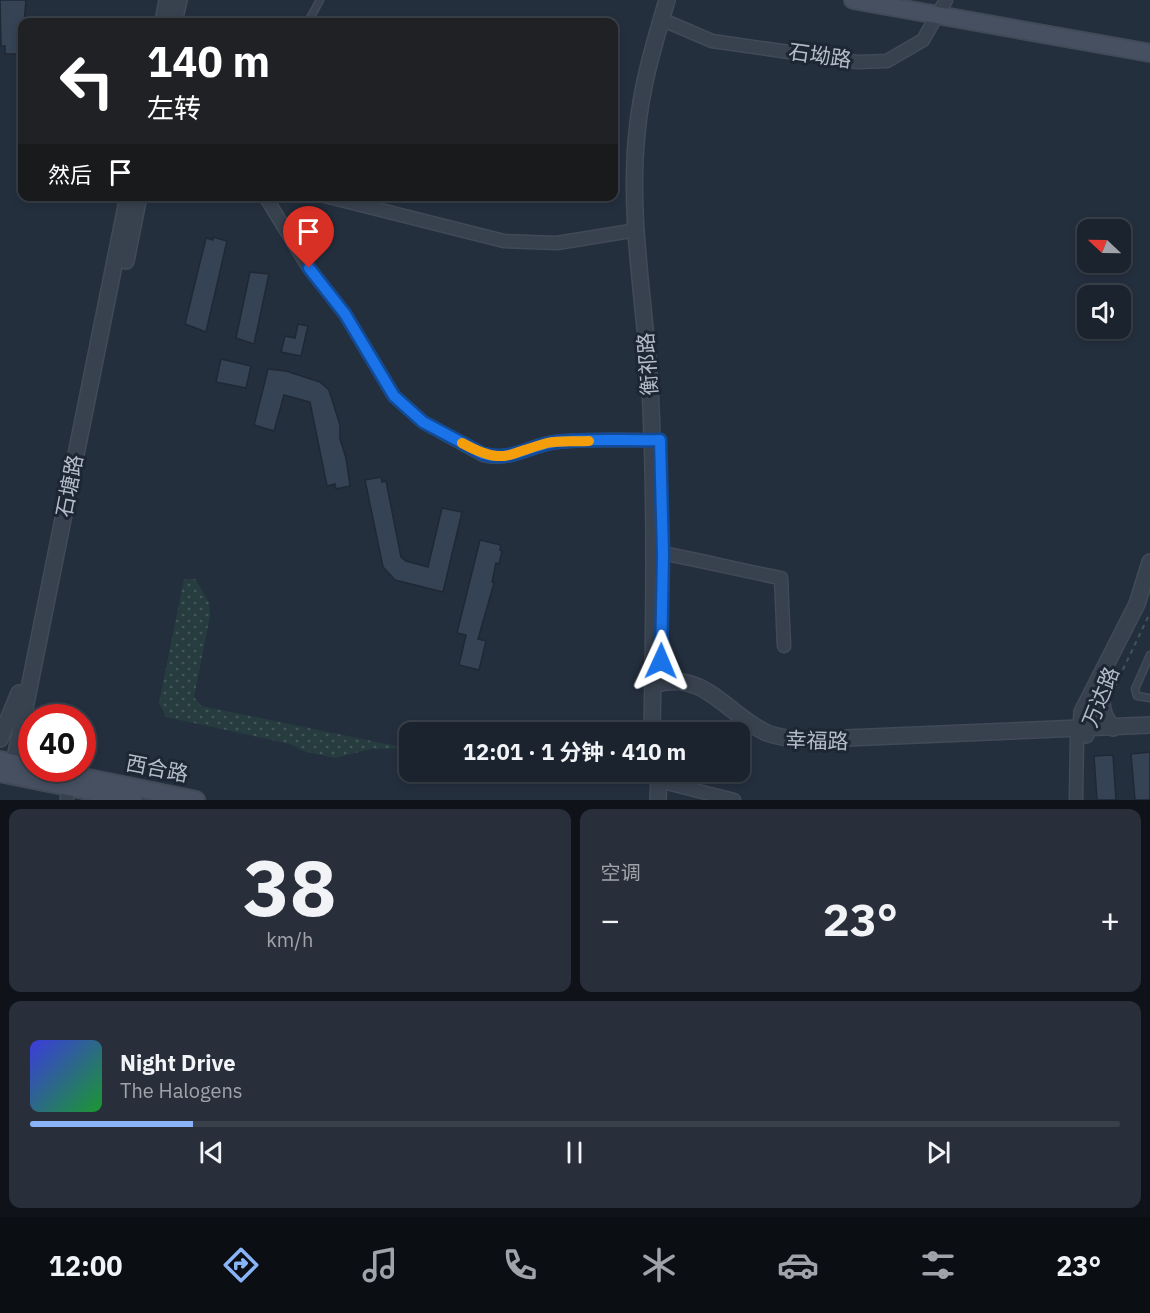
<!DOCTYPE html>
<html lang="zh">
<head>
<meta charset="utf-8">
<style>
	:root { --surface:#1b232e; --page:#282f3a; --text:#f1f3f6; --muted:#a0a4aa; --line:#39404a; --accent:#8ab4f8 }
	body { margin:0; font-family:"IBM Plex Sans","Noto Sans SC",sans-serif; background:var(--page); color:var(--text); height:100vh; display:flex; flex-direction:column; font-size:22px; white-space:nowrap }
	* { box-sizing:border-box; margin:0 }
	p { font-size:20px; color:var(--muted) }
	.icon { flex:none; width:33px; height:33px; fill:none; stroke:currentColor; stroke-width:2; stroke-linecap:round; stroke-linejoin:round }
	.map { position:relative; height:800px; overflow:hidden }
	.panel { display:flex; flex-direction:column; gap:9px; padding:9px; background:#0f1319; flex:1 }
	.panel>* { flex:none }
	.banner { position:absolute; left:18px; top:18px; width:600px; height:183px; border-radius:12px; box-shadow:0 3px 9px #0003,0 0 0 2px var(--line); background:#202124; color:#fff; overflow:hidden }
	.needle { width:39px; rotate:292deg }
	.controls { position:absolute; left:1077px; top:219px; display:grid; gap:12px }
	.controls a { display:grid; place-items:center; width:54px; height:54px; border-radius:12px; background:var(--surface); box-shadow:0 3px 9px #0003,0 0 0 2px var(--line); font-size:30px }
	.speed { position:absolute; left:18px; top:704px; display:flex; gap:12px; font-size:30px; font-weight:700; text-align:center }
	.speed>* { display:grid; place-content:center; width:78px; height:78px; border-radius:50%; background:var(--surface); box-shadow:0 3px 9px #0003,0 0 0 2px var(--line); line-height:1 }
	.speed .limit { border:9px solid #d22; background:#fff; color:#111 }
	.pin { position:absolute; display:grid; place-items:center; width:51px; height:51px; color:#fff; margin:-62px -26px; border-radius:50% 50% 50% 0; rotate:-45deg; box-shadow:0 0 6px #0007 }
	.pin .icon { rotate:45deg }
	.me { position:absolute; width:66px; margin:-33px; rotate:1deg; stroke-linejoin:round; filter:drop-shadow(0 0 4px #0008) }
	.turn { display:flex; align-items:center; gap:21px; height:126px; padding:0 30px; font-size:27px }
	.turn .icon { width:78px; height:78px; stroke-width:2.5 }
	.turn b { display:block; font-size:42px; line-height:51px }
	.then { display:flex; align-items:center; height:57px; padding:0 30px; background:#0003; gap:12px; font-size:22px }
	.big { font-size:45px; font-weight:700; line-height:1.1 }
	.panel .card { flex:1; display:flex; flex-direction:column; justify-content:center; gap:9px; min-width:0; padding:0 21px; border-radius:12px; background:var(--page) }
	.panel .dial { align-items:center; gap:0 }
	.dial b { font-size:78px; line-height:1 }
	.song { display:flex; align-items:center; gap:18px }
	.cover { width:72px; height:72px; border-radius:9px; background:linear-gradient(135deg,hsl(240 70% 55%),hsl(130 70% 35%)) }
	.played { height:6px; border-radius:3px; background:linear-gradient(90deg,var(--accent) 15%,var(--line) 15%) }
	.keys { display:flex; justify-content:space-around; direction:ltr }
	.heat { display:flex; justify-content:space-between; align-items:center; font-size:33px; direction:ltr }
	.panel .tiles { flex:1; display:grid; gap:9px; grid-template-columns:1fr 1fr }
	.card:last-child { grid-column:span 2 }
	.trip { position:absolute; left:399px; top:722px; width:351px; height:60px; border-radius:12px; background:var(--surface); box-shadow:0 3px 9px #0003,0 0 0 2px var(--line); font-weight:700; line-height:60px; text-align:center }
	.menu { display:flex; height:96px; justify-content:space-around; align-items:center; background:#0b0e12; color:var(--muted) }
	.menu .icon { width:42px; height:42px }
	.menu .active { color:var(--accent) }
	.menu b { font-size:27px; color:var(--text) }
	.map>svg:first-child { display:block }
	.garden { fill:url(#garden-dots) }
	.building { fill:#364354; stroke:#1f2835; stroke-width:1.5 }
	.lines { fill:none; stroke-linecap:round; stroke-linejoin:round }
	.service-casing { stroke:#414a57; stroke-width:9 }
	.minor-casing { stroke:#414a57; stroke-width:15 }
	.tertiary-casing { stroke:#414a57; stroke-width:18 }
	.secondary-casing { stroke:#414a57; stroke-width:20 }
	.path { stroke:#3f5557; stroke-width:2; stroke-dasharray:4.5 4.5; stroke-linecap:butt }
	.service { stroke:#38414e; stroke-width:6 }
	.minor { stroke:#38414e; stroke-width:12 }
	.tertiary { stroke:#38414e; stroke-width:15 }
	.secondary { stroke:#465061; stroke-width:16 }
	.route-casing { stroke:#114b97; stroke-width:15 }
	.route { stroke:#1a73e8; stroke-width:10 }
	.slow { stroke:#f59e0b; stroke-width:10 }
	.labels { text-anchor:middle; stroke-width:6; stroke-linejoin:round; paint-order:stroke }
	.street-label { font-size:21px; fill:#b4bcc9; stroke:#1d2633 }
</style>
</head>
<body>
<div class="map">
<svg width="1150" height="800" viewBox="0 0 1150 800">
	<defs>
		<pattern id="garden-dots" width="8" height="8" patternUnits="userSpaceOnUse" patternTransform="scale(1.5)"><rect width="8" height="8" fill="#263c3f"/><path d="M2 2h.1M6 6h.1" fill="none" stroke="#435659" stroke-width="1.8" stroke-linecap="round"/></pattern>
	</defs>
	<rect width="100%" height="100%" fill="#242f3e"/>
	<path class="garden" d="M184 579H195L209 602 210 616 194 697 201 706 406 748 371 749 335 758 303 751 290 744 166 717 159 703Z"/>
	<g class="building">
		<path d="M0 0H26L22 48H18V54H5V46H1Z"/>
		<path d="M213 237 227 241 206 332 185 324 206 238 213 240Z"/>
		<path d="M250 272 269 274 254 344 236 338Z"/>
		<path d="M298 324 308 326 301 356 281 352 285 336 295 338Z"/>
		<path d="M221 359 251 366 246 388 216 382Z"/>
		<path d="M268 369 286 371 320 382 329 390 340 425V439L346 458 350 486 336 489 335 484 327 486 310 402 284 395 274 431 254 425Z"/>
		<path d="M381 477 382 482 386 481 401 557 406 561 428 567 442 508 462 512 443 592 395 580 383 567 365 480Z"/>
		<path d="M480 540 501 545 500 550 502 551 499 564 496 563 492 582 494 583 478 639 486 641 479 670 459 665 466 635 457 633Z"/>
		<path d="M1150 752V800H1135L1131 754Z"/>
		<path d="M1113 755 1116 800H1097L1094 756Z"/>
	</g>
	<g class="lines">
		<defs>
			<g id="service">
				<path d="M308 22 320 0"/>
				<path d="M1150 655 1135 689 1137 696 1150 698"/>
			</g>
			<g id="minor">
				<path d="M670 23 712 41 858 62 887 61 923 40 946 0"/>
				<path d="M265 196 309 268 345 314 394 396 423 422 483 455C511 462 530 445 556 442 590 438 626 441 660 440"/>
				<path d="M325 196 504 241 557 243 637 230"/>
				<path d="M655 552C697 559 738 570 781 578L784 646"/>
				<path d="M659 781 734 800"/>
				<path d="M67 800V786"/>
				<path d="M1076 800 1077 735"/>
			</g>
			<g id="tertiary">
				<path d="M163 22 167 0"/>
				<path d="M174 22 179 0"/>
				<path d="M126 261 139 196"/>
				<path d="M653 685C704 668 727 715 767 733 777 737 789 738 799 740L1150 725"/>
				<path d="M1103 686C1101 704 1101 714 1113 728"/>
				<path d="M652 732C654 617 656 502 650 387 645 303 628 217 637 133 641 87 654 44 667 0"/>
				<path d="M1086 735 1081 730 1082 712 1137 604 1150 562"/>
				<path d="M0 739 19 693"/>
				<path d="M12 773 128 196"/>
				<path d="M658 800 659 771"/>
			</g>
			<g id="secondary">
				<path d="M853 0 1150 53"/>
				<path d="M0 760 32 767"/>
				<path d="M39 768 196 800"/>
				<path d="M0 773 133 800"/>
			</g>
		</defs>
		<use href="#service" class="service-casing"/>
		<use href="#minor" class="minor-casing"/>
		<use href="#tertiary" class="tertiary-casing"/>
		<use href="#secondary" class="secondary-casing"/>
		<path class="path" d="M1115 686 1150 613"/>
		<use href="#service" class="service"/>
		<use href="#minor" class="minor"/>
		<use href="#tertiary" class="tertiary"/>
		<use href="#secondary" class="secondary"/>
	</g>
	<g class="lines">
		<defs>
			<path id="route" d="M309 268 345 314 394 396 423 422 483 454C511 462 530 445 556 442 590 438 626 441 660 440L663 554 661 661"/>
		</defs>
		<use href="#route" class="route-casing"/>
		<use href="#route" class="route"/>
		<path class="slow" d="M462 443C504 466 506 454 547 443 560 440 575 442 589 441"/>
	</g>
	<g class="labels">
		<g class="street-label">
			<text transform="translate(820 56) rotate(8)" y="7">石坳路</text>
			<text transform="translate(648 364) rotate(-94)" y="7">衡祁路</text>
			<text transform="translate(70 486) rotate(-79)" y="7">石塘路</text>
			<text transform="translate(1101 697) rotate(-68)" y="7">万达路</text>
			<text transform="translate(817 741) rotate(2)" y="7">幸福路</text>
			<text transform="translate(157 769) rotate(11)" y="7">西合路</text>
		</g>
	</g>
</svg>
<div class="controls">
<a><svg class="needle" viewBox="-14 -14 28 28"><path d="M0-13l5 13h-10z" fill="#e53935"/><path d="M0 13l5-13h-10z" fill="#a0a4aa"/></svg></a>
<a><svg class="icon" aria-label="sound" viewBox="0 0 24 24"><path d="M4 9h4l5-4v14l-5-4H4zM17 9q2 3 0 6"/></svg></a>
</div>
<div class="speed"><div class="limit">40</div></div>
<div class="pin" style="left:309px;top:268px;background:#d93025"><svg class="icon" aria-label="arrive" viewBox="0 0 24 24"><path d="M6 21V4h12l-3 4 3 4H6"/></svg></div>
<svg class="me" style="left:661px;top:661px" viewBox="-20 -20 40 40"><path d="M0-17L14 15 0 8-14 15z" fill="#1a73e8" stroke="#fff" stroke-width="4"/></svg>
<div class="trip">12:01 · 1 分钟 · 410 m</div>
<div class="banner">
<div class="turn"><svg class="icon" aria-label="left" viewBox="0 0 24 24"><path d="M17 20v-9H6M10 6l-5 5 5 5"/></svg><div><b>140 m</b>左转</div></div>
<div class="then">然后<svg class="icon" aria-label="arrive" viewBox="0 0 24 24"><path d="M6 21V4h12l-3 4 3 4H6"/></svg></div>
</div>
</div>
<section class="panel">
<div class="tiles">
<div class="card dial"><b>38</b><p>km/h</p></div>
<div class="card"><p>空调</p>
<div class="heat"><a>−</a><b class="big">23°</b><a>+</a></div>
</div>
<div class="card">
<div class="song"><i class="cover"></i><div><b>Night Drive</b><p>The Halogens</p></div></div>
<div class="played"></div>
<div class="keys"><svg class="icon" aria-label="previous" viewBox="0 0 24 24"><path d="M18 5L8 12l10 7zM5 5v14"/></svg><svg class="icon" aria-label="pause" viewBox="0 0 24 24"><path d="M8 5v14M16 5v14"/></svg><svg class="icon" aria-label="next" viewBox="0 0 24 24"><path d="M6 5l10 7-10 7zM19 5v14"/></svg></div>
</div>
</div>
</section>
<nav class="menu">
<b>12:00</b>
<svg class="icon active" aria-label="directions" viewBox="0 0 24 24"><path d="M12 3l9 9-9 9-9-9zM9 14v-3h6M13 9l2 2-2 2"/></svg>
<svg class="icon" aria-label="music" viewBox="0 0 24 24"><path d="M9 18V5l10-2v13"/><circle cx="6" cy="18" r="3"/><circle cx="16" cy="16" r="3"/></svg>
<svg class="icon" aria-label="phone" viewBox="0 0 24 24"><path d="M5 4h4l2 5-3 2q2 4 5 5l2-3 5 2v4C11 20 4 13 5 4z"/></svg>
<svg class="icon" aria-label="climate" viewBox="0 0 24 24"><path d="M12 3v18M4 7l16 10M4 17L20 7"/></svg>
<svg class="icon" aria-label="car" viewBox="0 0 24 24"><path d="M5 17H2v-5l4-1 3-4h7l3 4 3 1v5h-3M9 17h6M6 11h13"/><circle cx="7" cy="17" r="2"/><circle cx="17" cy="17" r="2"/></svg>
<svg class="icon" aria-label="filters" viewBox="0 0 24 24"><path d="M4 7h16M4 17h16"/><circle cx="9" cy="7" r="2"/><circle cx="15" cy="17" r="2"/></svg>
<b>23°</b>
</nav>
</body>
</html>
